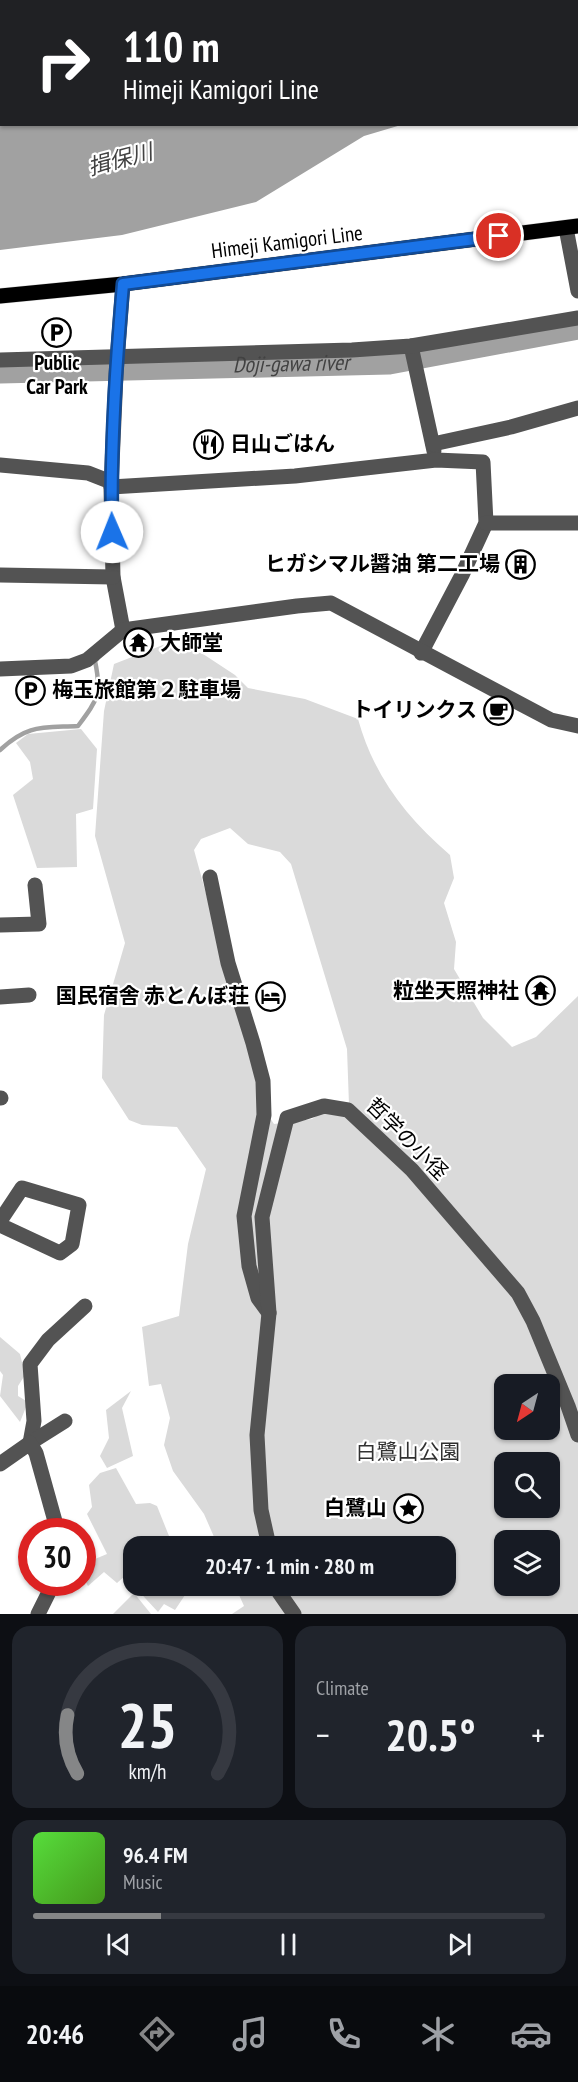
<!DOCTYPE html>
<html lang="en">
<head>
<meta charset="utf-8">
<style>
	:root { --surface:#171b24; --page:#20242c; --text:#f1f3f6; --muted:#9ea1a6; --line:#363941; --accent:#858687 }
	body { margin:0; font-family:"PT Sans Narrow","Noto Sans JP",sans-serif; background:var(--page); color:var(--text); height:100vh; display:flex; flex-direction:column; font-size:22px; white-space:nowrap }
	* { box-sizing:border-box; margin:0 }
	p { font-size:20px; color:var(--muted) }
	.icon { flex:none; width:33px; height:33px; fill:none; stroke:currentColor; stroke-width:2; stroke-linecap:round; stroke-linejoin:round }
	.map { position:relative; height:1614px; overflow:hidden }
	.sheet { display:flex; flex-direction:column; gap:12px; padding:12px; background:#0d0f14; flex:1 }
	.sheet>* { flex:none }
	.guide { position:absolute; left:0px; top:0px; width:579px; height:126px; box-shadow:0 2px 4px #0004; background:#202124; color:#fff; overflow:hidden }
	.needle { width:39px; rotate:216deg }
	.fabs { position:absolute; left:494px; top:1374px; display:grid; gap:12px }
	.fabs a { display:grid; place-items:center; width:66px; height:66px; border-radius:12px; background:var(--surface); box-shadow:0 2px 4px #0004; font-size:30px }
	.speed { position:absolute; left:18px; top:1518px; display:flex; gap:12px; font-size:30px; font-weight:700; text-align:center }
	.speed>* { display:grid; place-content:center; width:78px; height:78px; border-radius:50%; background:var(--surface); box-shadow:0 2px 4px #0004; line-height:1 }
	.speed .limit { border:9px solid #d22; background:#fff; color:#111 }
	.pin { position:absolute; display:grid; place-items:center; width:51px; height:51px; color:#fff; margin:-26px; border:3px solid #fff; border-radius:50%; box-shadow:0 2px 6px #0007 }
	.me { position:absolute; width:66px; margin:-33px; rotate:359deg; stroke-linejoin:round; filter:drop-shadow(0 0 4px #0008) }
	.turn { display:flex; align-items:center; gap:21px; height:126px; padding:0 24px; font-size:27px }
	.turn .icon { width:78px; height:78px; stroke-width:2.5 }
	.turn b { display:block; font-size:42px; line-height:51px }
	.big { font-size:45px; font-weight:600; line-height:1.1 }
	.sheet .card { flex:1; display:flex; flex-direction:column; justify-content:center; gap:9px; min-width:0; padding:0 21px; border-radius:18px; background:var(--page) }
	.sheet .dial { align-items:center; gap:0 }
	.dial svg { height:156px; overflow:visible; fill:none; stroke:var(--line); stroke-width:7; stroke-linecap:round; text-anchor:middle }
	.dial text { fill:var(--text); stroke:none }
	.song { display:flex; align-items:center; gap:18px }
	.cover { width:72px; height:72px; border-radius:9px; background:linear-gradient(135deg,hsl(110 70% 55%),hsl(100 70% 35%)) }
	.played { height:6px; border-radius:3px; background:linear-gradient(90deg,var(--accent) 25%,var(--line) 25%) }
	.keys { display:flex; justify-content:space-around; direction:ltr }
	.heat { display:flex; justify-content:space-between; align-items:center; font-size:33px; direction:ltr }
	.sheet .tiles { flex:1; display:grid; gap:12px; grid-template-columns:1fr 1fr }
	.card:last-child { grid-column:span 2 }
	.trip { position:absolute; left:123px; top:1536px; width:333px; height:60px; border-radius:18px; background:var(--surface); box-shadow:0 2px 4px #0004; font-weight:600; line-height:60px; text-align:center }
	.dock { display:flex; height:96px; justify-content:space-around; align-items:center; background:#090b0e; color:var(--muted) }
	.dock .icon { width:42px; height:42px }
	.dock .current { color:var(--accent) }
	.dock b { font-size:27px; color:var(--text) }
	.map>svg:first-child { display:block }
	.green { fill:#dadada; fill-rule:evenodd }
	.water { fill:#a1a1a1 }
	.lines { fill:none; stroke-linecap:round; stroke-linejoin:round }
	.stream { stroke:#a1a1a1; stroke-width:4.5 }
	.river { stroke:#a1a1a1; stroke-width:27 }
	.major-casing { stroke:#dbdbdb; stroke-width:16 }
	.minor { stroke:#535353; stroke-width:15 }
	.major { stroke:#000; stroke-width:15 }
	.route-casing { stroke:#114b97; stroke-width:15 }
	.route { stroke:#1a73e8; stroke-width:10 }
	.labels { text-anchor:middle; stroke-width:4.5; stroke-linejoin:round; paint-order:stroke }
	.street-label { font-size:21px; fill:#000; stroke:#fff }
	.poi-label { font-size:21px; font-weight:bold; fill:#000; stroke:#fff; text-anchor:end }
	.park-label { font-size:21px; fill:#313131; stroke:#fff }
	.water-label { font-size:22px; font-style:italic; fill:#424242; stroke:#fff }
</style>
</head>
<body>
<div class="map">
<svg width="578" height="1614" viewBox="0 0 578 1614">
	<rect width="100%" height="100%" fill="#fff"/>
	<g class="green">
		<path d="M168 643 203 654 235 675 248 688 305 699 358 719C374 776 405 816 450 855L454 878 444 903 456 942 454 969 483 1018 512 1047 536 1037 578 996V1614H232L244 1606 235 1586H446V1546H218L204 1514 173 1471 164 1445 170 1418 161 1384 149 1386 142 1327 179 1316 188 1244 206 1169 177 1127 142 1125 129 1120 102 1078 104 1015 125 943 95 836 104 711 114 664ZM230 828 248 844 280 852 291 864 347 1049 349 1105 339 1101 312 1119 274 1124 266 1112 194 850 201 839ZM504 1384H549V1430H504ZM504 1462H549V1508H504ZM504 1540H549V1586H504Z"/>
		<path d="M81 729 97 749 93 809 76 814 77 867 37 868 13 795 33 779 30 762 16 743 28 734Z"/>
		<path d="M0 1337 20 1354 25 1375 18 1386V1396L28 1402 20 1422 0 1396 3 1375 0 1371Z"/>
		<path d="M131 1391 122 1408 133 1456 107 1468 100 1456 109 1438 106 1410Z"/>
		<path d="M116 1468 136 1504 150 1503 157 1506 173 1546H134V1585L127 1574 117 1583 104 1572 88 1586 83 1577V1564L107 1554 87 1514 92 1507 89 1485 100 1473Z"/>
		<path d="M134 1586H188L189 1589 175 1610 164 1604 158 1612Z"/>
		<path d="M134 1593 151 1614H113Z"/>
	</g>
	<g class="water">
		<path d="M427 0H578V59V2L424 1Z"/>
		<path d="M0 101 2 124 401 125 364 136 256 202 122 235 0 250Z"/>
	</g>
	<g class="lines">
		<path class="stream" d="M0 750C28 724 42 728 78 726 98 699 102 694 95 661L97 659"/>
		<path class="river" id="s1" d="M0 370 389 361 578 326"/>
		<defs>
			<path id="major" d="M0 296 123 284 578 226"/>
		</defs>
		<use href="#major" class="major-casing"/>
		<g class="minor">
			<path d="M566 228 578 291"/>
			<path d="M123 284 116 374 111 487 113 577 123 630"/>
			<path d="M411 346 434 451"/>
			<path d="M0 360 352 350 411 346 578 318"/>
			<path d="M433 444 511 427 578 408"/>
			<path d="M0 465 88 473 111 482"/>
			<path d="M111 487 295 476 436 460 483 462 486 523 462 575 421 653"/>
			<path d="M486 523H578"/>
			<path d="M0 575 113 577"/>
			<path d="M0 669 71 666 87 660 123 630 297 606 331 603 551 720 578 726"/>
			<path d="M210 877 228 963 253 1043 263 1081 264 1115 244 1216 249 1266 258 1298 269 1313"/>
			<path d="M0 925 39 924 35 885"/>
			<path d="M0 997 29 995"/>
			<path d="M0 1098H1"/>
			<path d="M0 1221 22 1188 79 1205 72 1244 60 1253 0 1225"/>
			<path d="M30 1443 34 1421 30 1364 48 1340 85 1306"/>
			<path d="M30 1443 65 1421"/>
			<path d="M0 1464 30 1443 36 1453 58 1532"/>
			<path d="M269 1546 261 1510 257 1435 269 1313 262 1217 287 1118 324 1106 348 1110 412 1170 518 1293 533 1321 568 1406 578 1435"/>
			<path d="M277 1586 278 1591 294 1614"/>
			<path d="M38 1614 50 1590 49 1587 54 1582"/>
		</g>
		<use href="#major" class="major"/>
	</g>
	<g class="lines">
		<defs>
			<path id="route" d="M112 532C110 449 116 366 123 284L499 236"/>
		</defs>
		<use href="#route" class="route-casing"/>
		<use href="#route" class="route"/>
	</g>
	<defs>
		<symbol id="parking-ring" viewBox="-11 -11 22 22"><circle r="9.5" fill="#fff" stroke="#000" stroke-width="1.5"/><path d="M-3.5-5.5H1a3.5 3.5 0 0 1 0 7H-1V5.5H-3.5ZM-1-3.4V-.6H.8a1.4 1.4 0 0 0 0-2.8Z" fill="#000"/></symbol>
		<symbol id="restaurant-ring" viewBox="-11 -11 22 22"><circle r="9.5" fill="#fff" stroke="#000" stroke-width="1.5"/><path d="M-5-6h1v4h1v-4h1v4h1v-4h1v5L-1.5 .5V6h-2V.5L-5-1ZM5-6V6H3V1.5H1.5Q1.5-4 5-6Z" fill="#000"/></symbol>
		<symbol id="building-ring" viewBox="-11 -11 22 22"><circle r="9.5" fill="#fff" stroke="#000" stroke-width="1.5"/><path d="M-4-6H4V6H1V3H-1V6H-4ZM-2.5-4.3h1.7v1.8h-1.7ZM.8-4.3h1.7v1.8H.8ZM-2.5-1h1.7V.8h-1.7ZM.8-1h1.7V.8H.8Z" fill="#000"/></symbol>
		<symbol id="temple-ring" viewBox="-11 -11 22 22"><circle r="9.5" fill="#fff" stroke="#000" stroke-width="1.5"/><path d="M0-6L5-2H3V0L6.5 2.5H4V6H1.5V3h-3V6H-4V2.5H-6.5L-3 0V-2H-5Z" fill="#000"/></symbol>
		<symbol id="cafe-ring" viewBox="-11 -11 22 22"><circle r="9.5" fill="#fff" stroke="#000" stroke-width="1.5"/><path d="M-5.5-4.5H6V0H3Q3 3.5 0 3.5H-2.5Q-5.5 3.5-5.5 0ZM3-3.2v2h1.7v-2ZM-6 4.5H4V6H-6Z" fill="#000"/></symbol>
		<symbol id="hotel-ring" viewBox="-11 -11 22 22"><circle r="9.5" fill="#fff" stroke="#000" stroke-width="1.5"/><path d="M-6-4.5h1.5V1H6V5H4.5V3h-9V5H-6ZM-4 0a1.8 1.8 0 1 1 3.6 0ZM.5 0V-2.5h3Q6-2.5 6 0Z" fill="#000"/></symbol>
		<symbol id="sight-ring" viewBox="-11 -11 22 22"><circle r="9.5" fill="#fff" stroke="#000" stroke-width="1.5"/><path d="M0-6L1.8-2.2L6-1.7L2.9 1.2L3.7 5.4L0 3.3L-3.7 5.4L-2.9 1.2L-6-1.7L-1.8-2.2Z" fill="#000"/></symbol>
	</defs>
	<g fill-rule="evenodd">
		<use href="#parking-ring" x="40" y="316" width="33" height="33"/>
		<use href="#restaurant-ring" x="192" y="428" width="33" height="33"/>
		<use href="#building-ring" x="504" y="548" width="33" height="33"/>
		<use href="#temple-ring" x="122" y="626" width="33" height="33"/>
		<use href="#parking-ring" x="14" y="674" width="33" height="33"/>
		<use href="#cafe-ring" x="482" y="694" width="33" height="33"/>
		<use href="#temple-ring" x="524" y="974" width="33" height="33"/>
		<use href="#hotel-ring" x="254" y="980" width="33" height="33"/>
		<use href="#sight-ring" x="392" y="1492" width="33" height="33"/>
	</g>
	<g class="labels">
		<g class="street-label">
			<text transform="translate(287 242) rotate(-7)" y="7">Himeji Kamigori Line</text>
			<text transform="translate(407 1139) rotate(45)" y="7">哲学の小径</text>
		</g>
		<g class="poi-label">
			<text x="57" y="370" text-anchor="middle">Public<tspan x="57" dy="24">Car Park</tspan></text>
			<text x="230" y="451" text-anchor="start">日山ごはん</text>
			<text x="500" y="571">ヒガシマル醤油 第二工場</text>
			<text x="160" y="650" text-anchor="start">大師堂</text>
			<text x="52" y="697" text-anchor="start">梅玉旅館第２駐車場</text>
			<text x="477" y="717">トイリンクス</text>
			<text x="519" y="998">粒坐天照神社</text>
			<text x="249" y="1003">国民宿舎 赤とんぼ荘</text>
			<text x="387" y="1515">白鷺山</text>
		</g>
		<g class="park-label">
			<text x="408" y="1459">白鷺山公園</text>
		</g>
		<g class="water-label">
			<text transform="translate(120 159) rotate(-15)" y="8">揖保川</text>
			<text dy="8" stroke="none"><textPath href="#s1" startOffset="291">Doji-gawa river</textPath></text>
		</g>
	</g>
</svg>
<div class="fabs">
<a><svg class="needle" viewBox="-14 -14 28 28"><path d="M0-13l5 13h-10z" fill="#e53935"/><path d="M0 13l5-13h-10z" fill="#9ea1a6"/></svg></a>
<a><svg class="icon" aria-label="search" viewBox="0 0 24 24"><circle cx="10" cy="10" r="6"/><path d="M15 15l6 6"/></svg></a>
<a><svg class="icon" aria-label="layers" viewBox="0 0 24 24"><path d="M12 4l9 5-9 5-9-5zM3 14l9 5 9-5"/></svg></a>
</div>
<div class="speed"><div class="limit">30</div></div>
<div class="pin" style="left:499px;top:236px;background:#d93025"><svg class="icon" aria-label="arrive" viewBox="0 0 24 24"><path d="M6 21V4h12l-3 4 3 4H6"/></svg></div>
<svg class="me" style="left:112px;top:532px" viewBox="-20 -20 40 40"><circle r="19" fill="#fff"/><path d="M0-13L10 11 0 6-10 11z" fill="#1a73e8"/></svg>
<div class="trip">20:47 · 1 min · 280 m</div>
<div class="guide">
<div class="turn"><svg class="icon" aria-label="right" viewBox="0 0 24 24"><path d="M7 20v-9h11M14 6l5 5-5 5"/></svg><div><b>110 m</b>Himeji Kamigori Line</div></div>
</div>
</div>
<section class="sheet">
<div class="tiles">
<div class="card dial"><svg viewBox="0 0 100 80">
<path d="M14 69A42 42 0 1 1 86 69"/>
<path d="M14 69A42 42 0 0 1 9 39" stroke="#858687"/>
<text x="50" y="56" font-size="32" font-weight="700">25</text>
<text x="50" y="72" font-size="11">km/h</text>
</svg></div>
<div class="card"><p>Climate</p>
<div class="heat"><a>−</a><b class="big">20.5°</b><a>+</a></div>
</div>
<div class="card">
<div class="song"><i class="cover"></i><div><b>96.4 FM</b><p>Music</p></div></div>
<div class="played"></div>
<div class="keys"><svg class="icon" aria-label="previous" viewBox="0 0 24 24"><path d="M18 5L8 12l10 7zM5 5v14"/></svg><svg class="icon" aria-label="pause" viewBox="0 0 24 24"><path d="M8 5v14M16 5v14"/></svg><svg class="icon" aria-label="next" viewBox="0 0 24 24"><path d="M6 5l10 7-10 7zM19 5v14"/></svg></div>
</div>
</div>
</section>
<nav class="dock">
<b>20:46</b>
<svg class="icon current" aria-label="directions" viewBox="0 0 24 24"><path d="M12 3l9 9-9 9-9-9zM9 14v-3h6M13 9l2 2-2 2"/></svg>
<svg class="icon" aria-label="music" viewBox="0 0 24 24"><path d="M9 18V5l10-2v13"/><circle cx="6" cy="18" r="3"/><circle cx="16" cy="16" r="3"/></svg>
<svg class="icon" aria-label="phone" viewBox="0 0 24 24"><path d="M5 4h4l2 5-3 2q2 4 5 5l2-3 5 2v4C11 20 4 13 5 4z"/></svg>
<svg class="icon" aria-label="climate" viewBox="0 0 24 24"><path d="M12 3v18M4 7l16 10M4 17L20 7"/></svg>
<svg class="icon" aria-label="car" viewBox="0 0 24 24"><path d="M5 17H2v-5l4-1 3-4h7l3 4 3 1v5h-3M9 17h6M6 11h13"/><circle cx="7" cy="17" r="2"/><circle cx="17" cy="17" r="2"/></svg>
</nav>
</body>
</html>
